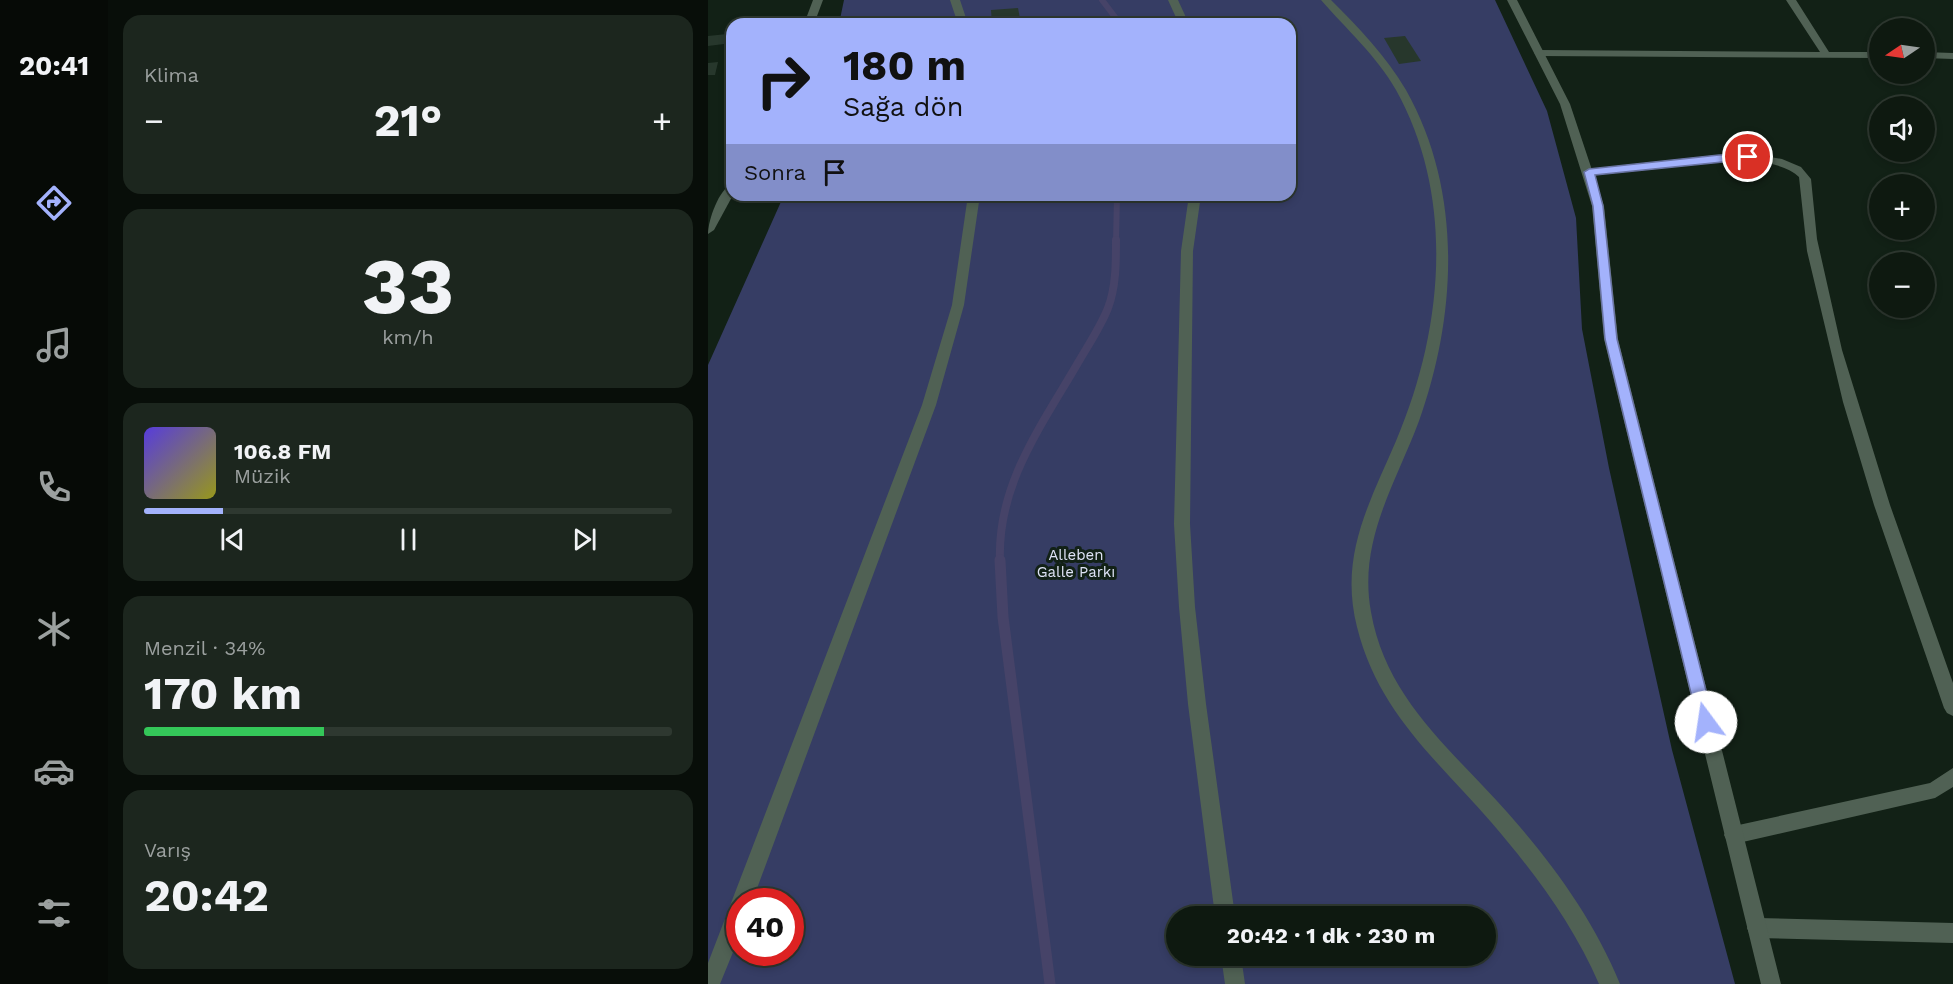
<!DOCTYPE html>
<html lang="tr">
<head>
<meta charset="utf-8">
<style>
	:root { --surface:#0e1910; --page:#1c261e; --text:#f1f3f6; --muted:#9ba09f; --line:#2e3830; --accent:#a3b2fc }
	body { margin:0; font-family:"Work Sans",sans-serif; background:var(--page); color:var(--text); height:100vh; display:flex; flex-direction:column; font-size:22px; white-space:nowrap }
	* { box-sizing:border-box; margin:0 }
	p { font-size:20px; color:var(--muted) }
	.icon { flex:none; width:33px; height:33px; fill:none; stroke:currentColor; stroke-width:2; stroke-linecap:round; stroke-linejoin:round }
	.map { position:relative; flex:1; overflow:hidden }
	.drawer { display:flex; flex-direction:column; gap:15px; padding:15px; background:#080e09; width:600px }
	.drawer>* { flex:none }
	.banner { position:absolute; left:18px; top:18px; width:570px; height:183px; border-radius:18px; box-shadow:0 3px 9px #0003,0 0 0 2px var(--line); background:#a3b2fc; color:#111; overflow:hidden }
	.needle { width:39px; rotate:257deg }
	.controls { position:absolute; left:1161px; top:18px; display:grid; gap:12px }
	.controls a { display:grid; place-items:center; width:66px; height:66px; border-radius:50%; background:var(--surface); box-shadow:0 3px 9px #0003,0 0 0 2px var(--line); font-size:30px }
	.speed { position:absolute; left:18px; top:888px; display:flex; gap:12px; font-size:30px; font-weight:700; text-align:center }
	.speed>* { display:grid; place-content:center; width:78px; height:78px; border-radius:50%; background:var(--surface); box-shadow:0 3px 9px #0003,0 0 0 2px var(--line); line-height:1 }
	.speed .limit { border:9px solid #d22; background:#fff; color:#111 }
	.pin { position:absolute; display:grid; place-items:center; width:51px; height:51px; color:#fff; margin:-26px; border:3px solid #fff; border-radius:50%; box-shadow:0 2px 6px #0007 }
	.me { position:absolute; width:66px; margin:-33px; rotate:346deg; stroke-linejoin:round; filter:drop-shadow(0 0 4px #0008) }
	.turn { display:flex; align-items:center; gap:21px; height:126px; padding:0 18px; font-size:27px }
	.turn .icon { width:78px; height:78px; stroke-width:2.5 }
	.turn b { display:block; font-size:42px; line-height:51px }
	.then { display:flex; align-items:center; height:57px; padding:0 18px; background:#0003; gap:12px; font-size:22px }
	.big { font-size:45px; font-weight:700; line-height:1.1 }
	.drawer .card { flex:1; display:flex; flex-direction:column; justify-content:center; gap:9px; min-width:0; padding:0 21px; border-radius:18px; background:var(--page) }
	.drawer .dial { align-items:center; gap:0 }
	.dial b { font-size:78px; line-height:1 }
	.song { display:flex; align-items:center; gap:18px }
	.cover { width:72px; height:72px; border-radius:9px; background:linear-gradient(135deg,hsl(250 70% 55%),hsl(60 70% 35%)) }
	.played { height:6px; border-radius:3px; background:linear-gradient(90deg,var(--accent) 15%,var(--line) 15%) }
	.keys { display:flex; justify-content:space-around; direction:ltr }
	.heat { display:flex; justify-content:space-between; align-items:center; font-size:33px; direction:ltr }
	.charge { height:9px; border-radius:4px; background:linear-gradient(90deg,#34c759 34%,var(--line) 0) }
	.trip { position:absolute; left:458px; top:906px; width:330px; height:60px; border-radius:30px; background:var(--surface); box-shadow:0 3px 9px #0003,0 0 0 2px var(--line); font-weight:700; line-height:60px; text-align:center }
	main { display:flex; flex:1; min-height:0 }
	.tab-bar { display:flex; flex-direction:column; width:108px; justify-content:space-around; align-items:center; background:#060a06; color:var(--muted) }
	.tab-bar .icon { width:42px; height:42px }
	.tab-bar .current { color:var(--accent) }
	.tab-bar b { font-size:27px; color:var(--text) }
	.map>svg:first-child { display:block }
	.green { fill:#363d64; fill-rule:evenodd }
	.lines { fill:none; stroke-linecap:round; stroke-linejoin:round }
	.stream-far2 { stroke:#464368; stroke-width:6 }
	.stream-far1 { stroke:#464368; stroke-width:8 }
	.stream { stroke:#464368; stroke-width:11 }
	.building { fill:#27372c }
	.service { fill:#506154; fill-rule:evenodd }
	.pedestrian { fill:#506154; fill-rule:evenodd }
	.minor { fill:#506154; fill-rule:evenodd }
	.tertiary { fill:#506154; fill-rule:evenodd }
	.route { fill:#a3b2fc; stroke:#6a74a4; stroke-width:1.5 }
	.labels { text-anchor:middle; stroke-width:6; stroke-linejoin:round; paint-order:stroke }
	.park-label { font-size:15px; fill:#dfe3f6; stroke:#122116 }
</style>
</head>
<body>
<main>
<nav class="tab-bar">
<b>20:41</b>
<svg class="icon current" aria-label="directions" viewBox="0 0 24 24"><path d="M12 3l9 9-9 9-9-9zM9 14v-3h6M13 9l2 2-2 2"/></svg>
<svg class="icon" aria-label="music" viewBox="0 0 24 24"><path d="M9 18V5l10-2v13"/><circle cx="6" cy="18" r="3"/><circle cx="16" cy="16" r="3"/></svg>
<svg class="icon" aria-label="phone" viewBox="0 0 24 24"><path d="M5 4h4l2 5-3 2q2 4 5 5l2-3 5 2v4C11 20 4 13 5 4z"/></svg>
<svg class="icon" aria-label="climate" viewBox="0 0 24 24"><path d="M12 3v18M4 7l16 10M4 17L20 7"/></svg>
<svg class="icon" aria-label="car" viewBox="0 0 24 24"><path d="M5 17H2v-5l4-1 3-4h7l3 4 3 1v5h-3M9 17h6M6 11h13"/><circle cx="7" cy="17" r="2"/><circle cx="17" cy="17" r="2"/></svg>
<svg class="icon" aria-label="filters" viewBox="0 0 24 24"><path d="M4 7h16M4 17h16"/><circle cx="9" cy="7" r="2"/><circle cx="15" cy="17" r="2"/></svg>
</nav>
<section class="drawer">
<div class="card"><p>Klima</p>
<div class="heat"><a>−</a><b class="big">21°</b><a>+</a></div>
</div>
<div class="card dial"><b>33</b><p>km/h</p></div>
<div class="card">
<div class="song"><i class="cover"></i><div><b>106.8 FM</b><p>Müzik</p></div></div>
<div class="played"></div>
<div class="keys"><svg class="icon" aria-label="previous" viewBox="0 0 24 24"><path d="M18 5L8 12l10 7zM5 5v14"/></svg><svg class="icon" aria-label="pause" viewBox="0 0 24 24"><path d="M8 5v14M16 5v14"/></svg><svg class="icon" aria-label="next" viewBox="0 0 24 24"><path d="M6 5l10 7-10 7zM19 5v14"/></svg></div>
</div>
<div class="card"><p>Menzil · 34%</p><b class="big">170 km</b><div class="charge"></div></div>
<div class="card"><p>Varış</p><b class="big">20:42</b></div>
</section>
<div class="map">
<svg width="1245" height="984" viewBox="0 0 1245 984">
	<rect width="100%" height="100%" fill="#122116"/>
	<path class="green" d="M136 0H787L839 111 868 218 874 329 901 468 964 750 1027 984H0V365L76 195H582V24H131ZM32 902H82V952H32ZM468 916H777V956H468Z"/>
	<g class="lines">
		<g class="stream-far2">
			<path d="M394 0 407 17 409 24"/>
			<path d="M408 242 409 195"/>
		</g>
		<path class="stream-far1" d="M292 561C289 484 334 425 371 361 381 344 393 326 400 308 408 287 408 263 408 240"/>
		<path class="stream" d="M292 560 295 617 342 984"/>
	</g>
	<g class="building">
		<path d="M310 8 313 24H284L283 10Z"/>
		<path d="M19 34 16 44 0 46V36Z"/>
		<path d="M697 36 713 61 691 64 676 38Z"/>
		<path d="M10 62 7 75H0V63Z"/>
	</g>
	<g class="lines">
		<g class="service">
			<path d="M1018 154H1046L1074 159 1093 167 1103 179 1109 239 1134 350 1182 505 1245 683V716L1239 713 1236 708 1166 505 1135 402 1099 251 1091 177C1057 143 927 171 881 175L875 172 881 169Z"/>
			<path d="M1245 768V787L1227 798 1026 844 1019 841 1016 835 1019 829 1026 826 1222 783Z"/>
		</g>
		<g class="pedestrian">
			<path d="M242 0H252L260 24H250Z"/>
			<path d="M460 0H470L481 24H471Z"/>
			<path d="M613 0H623C651 28 678 56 698 90 755 191 749 315 711 421 687 485 650 541 663 612 678 699 744 750 799 812 845 864 886 920 912 984H891C865 924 826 872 783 822 729 760 670 712 649 627 631 556 661 504 688 441 735 331 748 198 688 90 668 55 639 30 613 0Z"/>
			<path d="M260 195H272L256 305 228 405 44 902H32V935L12 984H0V963L214 405 244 305Z"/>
			<path d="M481 195H493L485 251 482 524 487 607 498 704 527 916H507L480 704 471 607 466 524 473 251Z"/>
			<path d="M513 956H533L537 984H517Z"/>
		</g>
		<g class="minor">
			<path d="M1078 0H1088L1121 52H1172V58L831 56 826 53 831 50 1112 52Z"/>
			<path d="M1216 52 1245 53V59L1216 58Z"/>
			<path d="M1049 918 1245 923V943L1049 938 1042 935 1039 928 1042 921Z"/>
		</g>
		<g class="tertiary">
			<path d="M105 0H115L106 24H96Z"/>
			<path d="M799 0H809L862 104 896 206 910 339 1073 984H1053L896 339 884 206 852 104Z"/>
			<path d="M24 184 25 195 6 230 0 234C0 220 11 189 24 184Z"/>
		</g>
	</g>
	<path class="route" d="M1040 154 1045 157 1044 159 887 175 895 206 909 339 1006 722 1004 727 998 729 992 727 990 722 897 339 885 206 876 172 881 169 1011 155Z"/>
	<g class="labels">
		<g class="park-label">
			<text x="368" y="560">Alleben<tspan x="368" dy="17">Galle Parkı</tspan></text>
		</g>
	</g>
</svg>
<div class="controls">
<a><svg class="needle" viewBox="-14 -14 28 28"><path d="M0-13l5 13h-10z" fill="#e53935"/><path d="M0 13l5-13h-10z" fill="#9ba09f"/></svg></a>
<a><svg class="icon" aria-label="sound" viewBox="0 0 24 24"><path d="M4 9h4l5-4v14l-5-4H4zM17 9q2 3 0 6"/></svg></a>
<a>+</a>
<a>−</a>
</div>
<div class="speed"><div class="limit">40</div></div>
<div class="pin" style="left:1040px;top:157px;background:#d93025"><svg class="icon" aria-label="arrive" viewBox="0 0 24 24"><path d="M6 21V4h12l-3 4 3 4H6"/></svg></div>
<svg class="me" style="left:998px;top:722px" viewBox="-20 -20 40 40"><circle r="19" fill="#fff"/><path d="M0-13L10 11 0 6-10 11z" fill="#a3b2fc"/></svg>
<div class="trip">20:42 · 1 dk · 230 m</div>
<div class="banner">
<div class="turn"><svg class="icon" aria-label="right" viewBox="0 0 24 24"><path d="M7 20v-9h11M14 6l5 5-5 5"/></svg><div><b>180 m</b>Sağa dön</div></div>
<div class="then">Sonra<svg class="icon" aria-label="arrive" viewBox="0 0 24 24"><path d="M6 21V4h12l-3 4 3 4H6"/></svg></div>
</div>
</div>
</main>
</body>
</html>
